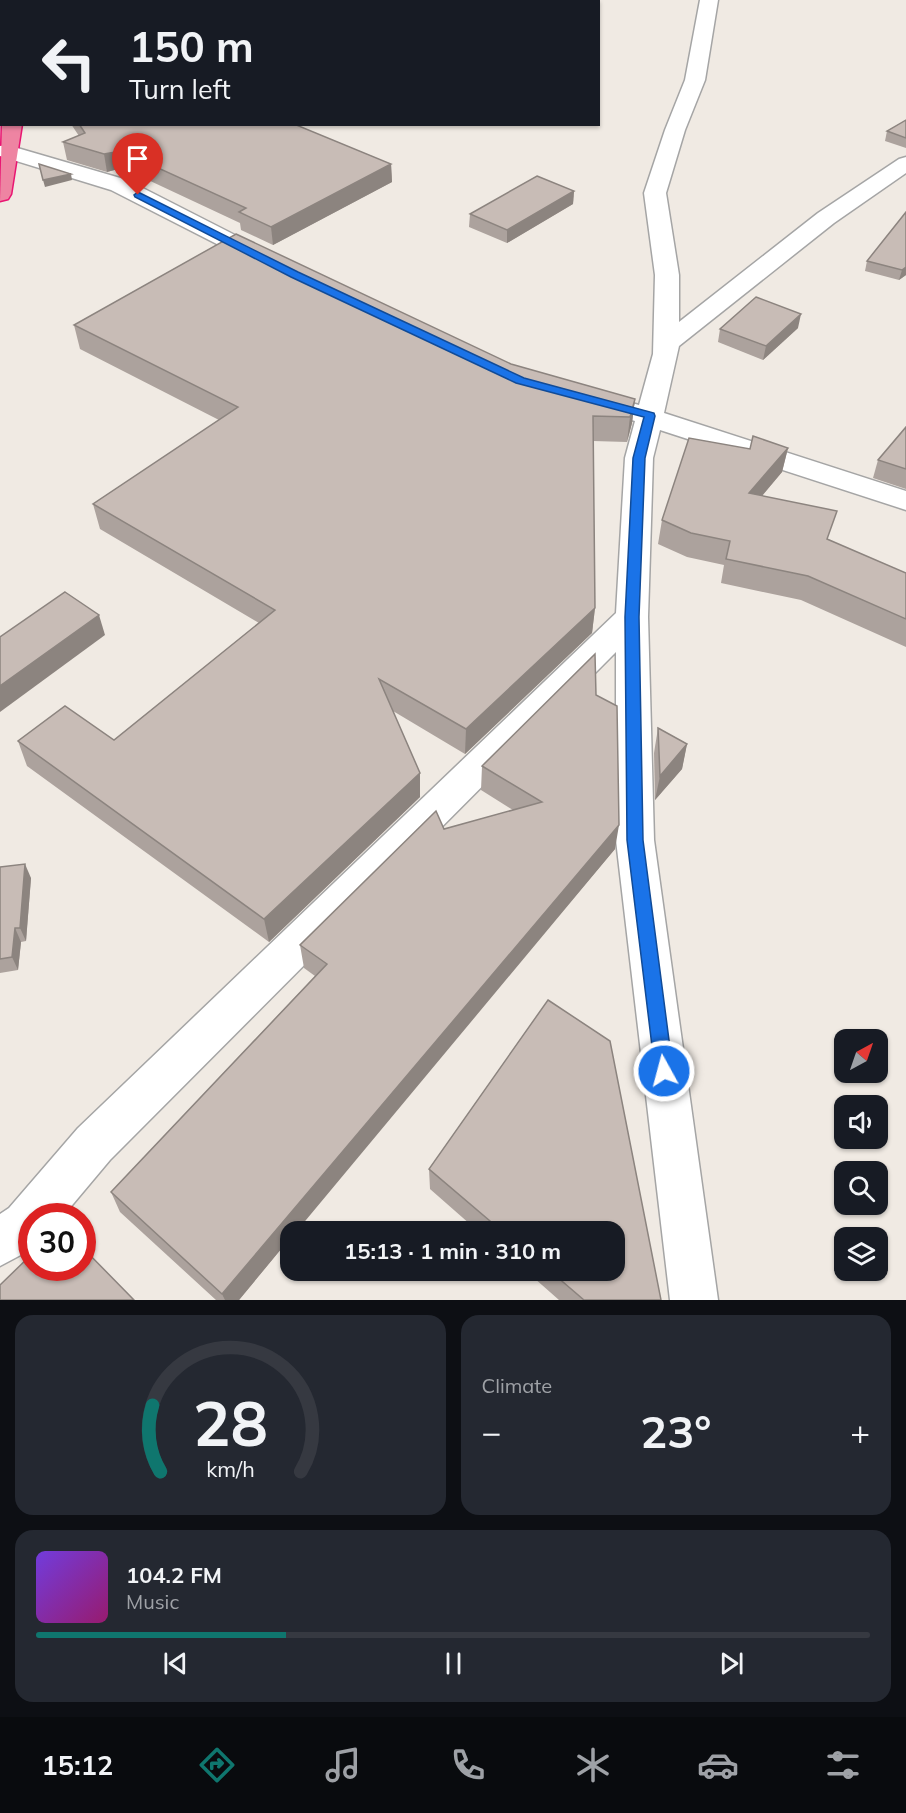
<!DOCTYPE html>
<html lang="en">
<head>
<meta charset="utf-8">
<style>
	:root { --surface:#171b24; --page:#242831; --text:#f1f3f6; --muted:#9ea1a6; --line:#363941; --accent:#0f766e }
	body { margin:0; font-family:Mulish,sans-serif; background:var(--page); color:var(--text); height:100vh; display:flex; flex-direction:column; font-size:22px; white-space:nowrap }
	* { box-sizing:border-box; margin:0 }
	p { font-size:20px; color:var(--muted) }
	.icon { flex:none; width:33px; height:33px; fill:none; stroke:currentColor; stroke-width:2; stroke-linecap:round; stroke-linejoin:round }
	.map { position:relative; height:1300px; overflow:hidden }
	.side { display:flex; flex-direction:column; gap:15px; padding:15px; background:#0d0f14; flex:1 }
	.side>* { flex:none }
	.top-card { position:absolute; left:0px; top:0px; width:600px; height:126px; box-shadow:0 2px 4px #0004; background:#171b24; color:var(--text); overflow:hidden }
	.needle { width:39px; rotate:40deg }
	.fabs { position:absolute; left:834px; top:1029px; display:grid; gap:12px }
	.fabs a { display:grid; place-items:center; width:54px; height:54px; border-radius:12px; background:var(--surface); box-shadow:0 2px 4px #0004; font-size:30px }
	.speed { position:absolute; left:18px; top:1203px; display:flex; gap:12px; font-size:30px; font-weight:700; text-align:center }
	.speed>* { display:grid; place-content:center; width:78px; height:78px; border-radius:50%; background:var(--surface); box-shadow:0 2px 4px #0004; line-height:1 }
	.speed .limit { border:9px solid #d22; background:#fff; color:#111 }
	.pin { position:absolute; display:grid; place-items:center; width:51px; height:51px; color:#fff; margin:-62px -26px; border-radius:50% 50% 50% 0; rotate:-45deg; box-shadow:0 0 6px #0007 }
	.pin .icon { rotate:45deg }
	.me { position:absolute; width:66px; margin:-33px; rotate:353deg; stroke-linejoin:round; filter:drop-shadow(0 0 4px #0008) }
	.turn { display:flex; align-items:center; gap:21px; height:126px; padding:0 30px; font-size:27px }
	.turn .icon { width:78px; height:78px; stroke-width:2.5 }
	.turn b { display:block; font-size:42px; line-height:51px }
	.big { font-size:45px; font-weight:700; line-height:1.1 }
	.side .widget { flex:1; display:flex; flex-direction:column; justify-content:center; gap:9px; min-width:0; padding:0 21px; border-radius:18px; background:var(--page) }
	.side .dial { align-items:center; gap:0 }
	.dial svg { height:156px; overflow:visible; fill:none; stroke:var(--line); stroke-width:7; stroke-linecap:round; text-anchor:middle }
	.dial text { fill:var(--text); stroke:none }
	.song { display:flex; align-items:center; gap:18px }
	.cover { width:72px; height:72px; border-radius:9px; background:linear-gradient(135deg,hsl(260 70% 55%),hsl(320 70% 35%)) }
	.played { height:6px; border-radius:3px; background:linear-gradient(90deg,var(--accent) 30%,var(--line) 30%) }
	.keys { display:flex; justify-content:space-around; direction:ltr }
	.heat { display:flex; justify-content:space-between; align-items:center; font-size:33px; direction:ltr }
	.side .tiles { flex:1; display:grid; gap:15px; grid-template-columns:1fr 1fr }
	.widget:last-child { grid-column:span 2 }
	.trip { position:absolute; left:280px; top:1221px; width:345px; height:60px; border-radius:18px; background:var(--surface); box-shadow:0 2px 4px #0004; font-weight:700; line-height:60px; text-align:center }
	.dock { display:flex; height:96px; justify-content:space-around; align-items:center; background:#090b0e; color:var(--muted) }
	.dock .icon { width:42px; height:42px }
	.dock .active { color:var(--accent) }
	.dock b { font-size:27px; color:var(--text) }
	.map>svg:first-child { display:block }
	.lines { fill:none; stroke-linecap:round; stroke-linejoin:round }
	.street-casing { stroke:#a5a5a5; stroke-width:3 }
	.highway-casing { stroke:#e91572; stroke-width:3 }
	.street { fill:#fff; fill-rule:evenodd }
	.highway { fill:#ee84a2; fill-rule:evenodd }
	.wall { fill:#aca29d }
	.shaded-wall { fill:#8c847f }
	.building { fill:#c8bcb6; stroke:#8c847f; stroke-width:1.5 }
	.route { fill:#1a73e8; stroke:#114b97; stroke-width:1.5 }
</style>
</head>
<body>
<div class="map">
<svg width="906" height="1300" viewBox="0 0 906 1300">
	<rect width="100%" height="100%" fill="#f0eae3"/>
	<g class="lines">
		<defs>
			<g id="street">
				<path d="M700 0H718L705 80 685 130 666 193 679 275V322L818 213 899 159 906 157V173L834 223 679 346 664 413 906 491V510L660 430 653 458 648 617 654 840 718 1300H670L616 840V652L110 1160 63 1216H32V1249L0 1266V1214L9 1208 78 1128 616 613 625 458 635 421 618 416 614 410 618 404 628 402 639 405 653 354 655 275 644 193 665 130 685 80Z"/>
				<path d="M7 145 127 180 274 255 278 260 274 265 266 267 258 265 111 190 0 156V146Z"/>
			</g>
			<g id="highway">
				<rect x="10" y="0" width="18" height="2"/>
				<path d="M2 124H22L11 194 8 199 0 201Z"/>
			</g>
		</defs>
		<use href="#street" class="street-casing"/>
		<use href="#highway" class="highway-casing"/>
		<use href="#street" class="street"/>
		<use href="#highway" class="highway"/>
	</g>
	<g class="wall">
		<path d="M105 0H486L483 2H106Z"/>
		<path d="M906 120V148L885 141 887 131Z"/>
		<path d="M71 124H294L391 164 392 182 273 245 241 230 240 223 146 179 143 180 118 169 107 172 67 160 63 142 79 136Z"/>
		<path d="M574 191 573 204 507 243 469 227 470 214Z"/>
		<path d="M906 212V275L899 280 865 271 867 261Z"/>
		<path d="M74 325 511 364 635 399 632 423 627 442 593 441 595 608 592 633 465 754 393 711 420 797 269 942 27 766 18 741 114 740 259 623 100 529 93 504 219 420 80 349Z"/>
		<path d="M798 328 763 360 718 342 720 329Z"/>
		<path d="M906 427V489L873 478 878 460Z"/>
		<path d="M788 448 782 472 762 496 828 540 906 573V647L801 600 721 583 724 565 687 557 658 544 662 520 750 449Z"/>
		<path d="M596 695 615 849 291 1232V1237L239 1300H216L120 1212 111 1192 315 976 304 968 300 945 444 829 513 810 481 790 482 766Z"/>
		<path d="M658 728 687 744 682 769 655 800 654 753Z"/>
		<path d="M0 867 31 878 26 941 21 942 18 970 0 973Z"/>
		<path d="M548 1000 610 1041 661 1300H559L525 1270H615V1232H479L430 1189 429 1169Z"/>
	</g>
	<g class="shaded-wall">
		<path d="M455 0H486L483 2H452Z"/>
		<path d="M2 23V45H0V24Z"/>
		<rect x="0" y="87" width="2" height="22"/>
		<path d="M115 152 118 169 107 172 104 154Z"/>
		<path d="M143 161 146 179 143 180 140 162Z"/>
		<path d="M391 164 392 182 273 245 271 227Z"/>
		<path d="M71 174 72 180 45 187 43 180Z"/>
		<path d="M574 191 573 204 507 243V230Z"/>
		<path d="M906 267V275L899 280 902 270Z"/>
		<path d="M801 314 798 328 763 360 766 346Z"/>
		<path d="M635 399 632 423 627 442 630 417Z"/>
		<path d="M788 448 782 472 744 517 749 493Z"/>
		<path d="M595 608 592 633 465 754 466 729Z"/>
		<path d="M99 615 105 635 0 712V686Z"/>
		<path d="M687 744 682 769 655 800 660 776Z"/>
		<path d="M420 773V797L269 942 264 919Z"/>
		<path d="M619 825 615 849 296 1232H291V1237L239 1300H225L222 1294Z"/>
		<path d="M25 864 31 878 26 941 20 928Z"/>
		<path d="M15 928 21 942 18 970 12 957Z"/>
	</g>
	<g class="building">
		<path d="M118 0H455L452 2H120Z"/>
		<path d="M0 60 2 61V87H0Z"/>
		<path d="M906 120V138L887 131Z"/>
		<path d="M79 124H294L391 164 271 227 239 212 246 208 143 161 140 162 115 152 104 154 63 142 85 133Z"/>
		<path d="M39 164 71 174 43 180Z"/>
		<path d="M537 176 574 191 507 230 470 214Z"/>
		<path d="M906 212V267L902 270 867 261Z"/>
		<path d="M236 234 511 364 635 399 630 417 593 416 595 608 466 729 379 679 420 773 264 919 18 741 65 706 114 740 275 610 93 504 238 407 74 325Z"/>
		<path d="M756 297 801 314 766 346 720 329Z"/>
		<path d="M906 427V469L878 460Z"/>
		<path d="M753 436 788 448 749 493 837 511 827 539 906 573V619L808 576 726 559 730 541 691 533 662 520 689 438 750 449Z"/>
		<path d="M65 592 99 615 0 686V637Z"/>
		<path d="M595 654 596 695 617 706 619 825 222 1294 111 1192 327 964 300 945 436 811 444 829 542 802 482 766Z"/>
		<path d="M658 728 687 744 660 776Z"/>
		<path d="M25 864 20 928H15L12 957 0 959V867Z"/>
		<path d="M548 1000 610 1041 661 1300H584L549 1270H615V1232H503L429 1169Z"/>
		<path d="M82 1247 134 1300H0V1285L32 1254V1268H82Z"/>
	</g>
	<path class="route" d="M138 192 298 272 524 378 654 413 655 416 645 458 639 617 643 840 673 1071 670 1077 664 1079 658 1077 655 1071 627 840 625 617 633 458 644 417 516 383 291 277 135 197 134 195Z"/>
</svg>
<div class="fabs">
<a><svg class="needle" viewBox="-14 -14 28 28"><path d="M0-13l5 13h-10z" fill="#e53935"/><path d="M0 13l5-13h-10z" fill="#9ea1a6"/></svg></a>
<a><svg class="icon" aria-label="sound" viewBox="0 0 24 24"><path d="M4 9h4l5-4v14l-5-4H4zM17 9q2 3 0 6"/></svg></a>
<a><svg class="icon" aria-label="search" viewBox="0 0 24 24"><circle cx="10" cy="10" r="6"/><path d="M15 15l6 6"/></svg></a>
<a><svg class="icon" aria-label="layers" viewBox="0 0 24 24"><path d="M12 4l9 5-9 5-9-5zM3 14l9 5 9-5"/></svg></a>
</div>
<div class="speed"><div class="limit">30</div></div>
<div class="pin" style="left:138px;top:195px;background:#d93025"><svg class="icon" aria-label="arrive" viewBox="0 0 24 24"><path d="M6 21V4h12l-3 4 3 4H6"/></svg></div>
<svg class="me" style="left:664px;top:1071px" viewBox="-20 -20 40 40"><circle r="17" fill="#1a73e8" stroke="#fff" stroke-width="3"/><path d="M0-11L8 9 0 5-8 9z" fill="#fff"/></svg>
<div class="trip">15:13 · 1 min · 310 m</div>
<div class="top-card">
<div class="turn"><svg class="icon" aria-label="left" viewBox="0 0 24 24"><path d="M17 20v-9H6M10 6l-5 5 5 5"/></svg><div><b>150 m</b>Turn left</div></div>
</div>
</div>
<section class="side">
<div class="tiles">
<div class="widget dial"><svg viewBox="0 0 100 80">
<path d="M14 69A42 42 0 1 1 86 69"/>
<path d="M14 69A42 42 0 0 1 10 35" stroke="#0f766e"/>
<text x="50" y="56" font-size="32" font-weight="700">28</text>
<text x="50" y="72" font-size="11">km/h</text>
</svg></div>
<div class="widget"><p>Climate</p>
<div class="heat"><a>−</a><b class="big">23°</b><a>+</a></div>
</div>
<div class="widget">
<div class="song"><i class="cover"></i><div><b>104.2 FM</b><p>Music</p></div></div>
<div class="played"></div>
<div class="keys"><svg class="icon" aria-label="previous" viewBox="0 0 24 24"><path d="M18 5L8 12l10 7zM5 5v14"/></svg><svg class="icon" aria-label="pause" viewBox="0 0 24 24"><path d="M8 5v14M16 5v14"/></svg><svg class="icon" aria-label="next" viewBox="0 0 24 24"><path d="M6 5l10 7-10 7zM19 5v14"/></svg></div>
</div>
</div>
</section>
<nav class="dock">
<b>15:12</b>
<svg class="icon active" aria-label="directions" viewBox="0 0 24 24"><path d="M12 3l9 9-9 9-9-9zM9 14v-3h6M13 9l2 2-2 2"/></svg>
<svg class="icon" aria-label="music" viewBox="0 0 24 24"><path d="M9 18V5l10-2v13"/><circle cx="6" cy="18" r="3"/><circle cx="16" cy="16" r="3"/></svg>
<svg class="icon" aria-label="phone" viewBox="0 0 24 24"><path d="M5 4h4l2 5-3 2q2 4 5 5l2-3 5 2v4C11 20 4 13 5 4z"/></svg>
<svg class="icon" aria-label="climate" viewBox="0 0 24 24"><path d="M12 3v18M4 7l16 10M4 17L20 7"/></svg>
<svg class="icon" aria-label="car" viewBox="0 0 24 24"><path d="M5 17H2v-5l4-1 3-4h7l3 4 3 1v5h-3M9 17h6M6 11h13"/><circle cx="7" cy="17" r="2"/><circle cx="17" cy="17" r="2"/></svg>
<svg class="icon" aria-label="filters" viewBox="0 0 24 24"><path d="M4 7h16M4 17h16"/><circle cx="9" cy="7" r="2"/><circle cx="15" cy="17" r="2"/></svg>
</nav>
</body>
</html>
